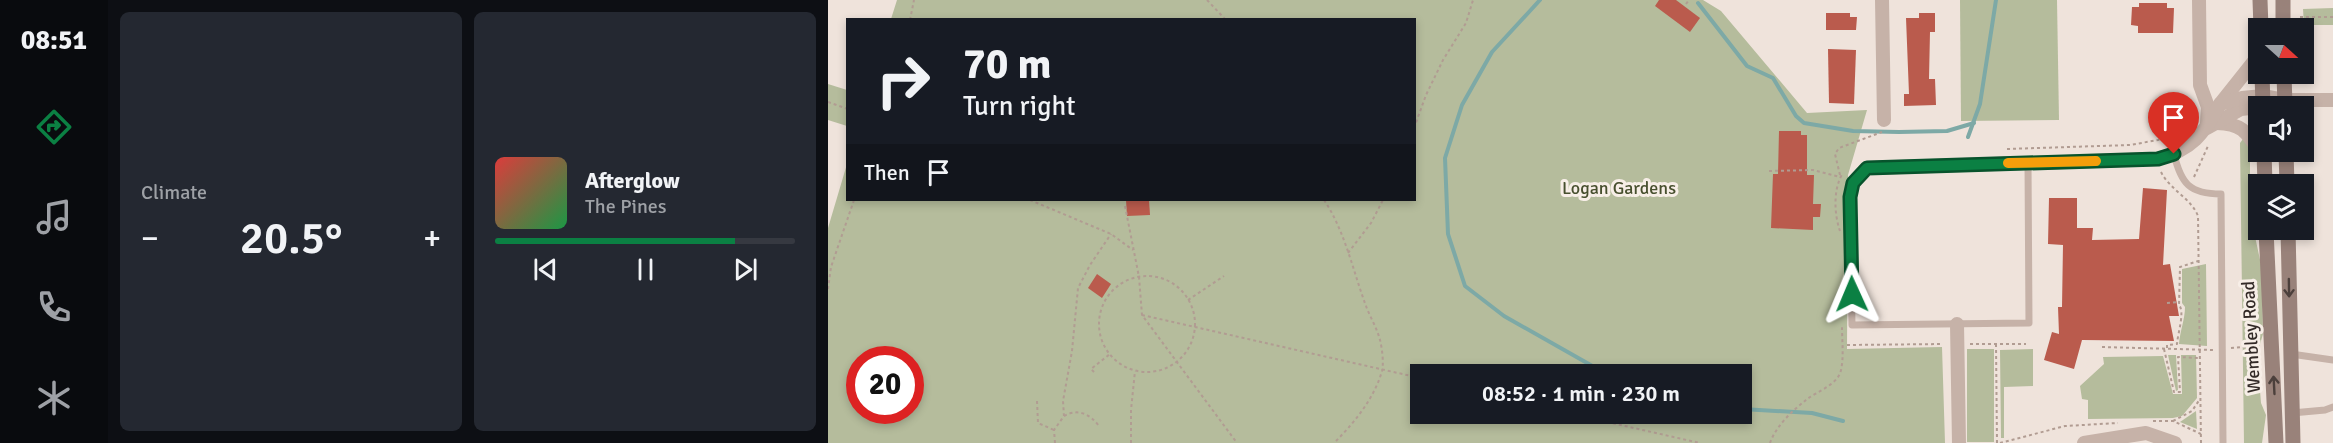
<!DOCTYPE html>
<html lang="en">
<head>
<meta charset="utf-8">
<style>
	:root { --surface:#171b24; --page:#242831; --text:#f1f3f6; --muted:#9ea1a6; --line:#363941; --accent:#0b8043 }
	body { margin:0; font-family:Signika,sans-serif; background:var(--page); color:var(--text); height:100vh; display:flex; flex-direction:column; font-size:22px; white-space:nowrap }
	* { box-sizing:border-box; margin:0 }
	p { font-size:20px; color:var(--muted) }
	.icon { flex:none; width:33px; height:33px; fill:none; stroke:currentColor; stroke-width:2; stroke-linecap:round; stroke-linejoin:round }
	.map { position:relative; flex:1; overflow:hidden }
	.side { display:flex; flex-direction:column; gap:12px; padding:12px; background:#0d0f14; width:720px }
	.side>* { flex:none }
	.top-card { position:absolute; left:18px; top:18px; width:570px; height:183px; border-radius:0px; box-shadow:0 3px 9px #0003; background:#171b24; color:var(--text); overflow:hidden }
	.needle { width:39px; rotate:111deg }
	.fabs { position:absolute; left:1420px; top:18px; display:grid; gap:12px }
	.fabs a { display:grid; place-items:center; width:66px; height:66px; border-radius:0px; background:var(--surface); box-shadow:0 3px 9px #0003; font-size:30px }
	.speed { position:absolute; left:18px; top:346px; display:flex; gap:12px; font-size:30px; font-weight:700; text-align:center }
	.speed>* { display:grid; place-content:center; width:78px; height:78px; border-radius:50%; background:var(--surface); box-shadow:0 3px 9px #0003; line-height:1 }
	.speed .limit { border:9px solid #d22; background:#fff; color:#111 }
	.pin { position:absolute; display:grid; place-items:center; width:51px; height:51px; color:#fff; margin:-62px -26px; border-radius:50% 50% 50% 0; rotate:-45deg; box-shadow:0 0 6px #0007 }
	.pin .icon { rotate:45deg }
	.me { position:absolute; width:66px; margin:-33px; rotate:359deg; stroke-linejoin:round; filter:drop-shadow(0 0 4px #0008) }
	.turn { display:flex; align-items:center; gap:21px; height:126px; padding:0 18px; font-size:27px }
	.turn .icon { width:78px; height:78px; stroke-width:2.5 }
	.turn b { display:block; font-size:42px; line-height:51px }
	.then { display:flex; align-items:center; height:57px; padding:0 18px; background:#0003; gap:12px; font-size:22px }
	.big { font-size:45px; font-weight:600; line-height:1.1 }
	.side .tile { flex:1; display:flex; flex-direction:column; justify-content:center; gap:9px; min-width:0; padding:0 21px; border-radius:9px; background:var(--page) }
	.song { display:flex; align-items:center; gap:18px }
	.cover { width:72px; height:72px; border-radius:9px; background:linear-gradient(135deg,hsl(0 70% 55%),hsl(140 70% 35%)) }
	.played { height:6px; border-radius:3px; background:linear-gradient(90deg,var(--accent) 80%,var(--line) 80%) }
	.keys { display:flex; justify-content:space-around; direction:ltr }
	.heat { display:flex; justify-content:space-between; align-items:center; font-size:33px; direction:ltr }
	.side .tiles { flex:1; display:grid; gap:12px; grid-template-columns:repeat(2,1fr) }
	.trip { position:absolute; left:582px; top:364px; width:342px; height:60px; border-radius:0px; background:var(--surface); box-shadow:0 3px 9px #0003; font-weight:600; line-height:60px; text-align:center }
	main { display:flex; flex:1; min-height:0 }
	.tab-bar { display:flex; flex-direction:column; width:108px; justify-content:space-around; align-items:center; background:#090b0e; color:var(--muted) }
	.tab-bar .icon { width:42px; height:42px }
	.tab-bar .current { color:var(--accent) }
	.tab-bar b { font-size:27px; color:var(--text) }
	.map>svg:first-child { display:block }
	.green { fill:#b5bc9c; fill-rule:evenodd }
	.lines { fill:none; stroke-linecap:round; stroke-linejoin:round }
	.stream { stroke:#7da9a6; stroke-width:4 }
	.building { fill:#ba5b4d }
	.path { stroke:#b19c92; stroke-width:2; stroke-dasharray:3 3; stroke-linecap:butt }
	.service { stroke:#c6b2a8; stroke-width:7 }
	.minor { stroke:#c6b2a8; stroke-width:14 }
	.secondary { stroke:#99827a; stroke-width:15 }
	.oneway { stroke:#4c403c }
	.route-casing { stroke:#07532c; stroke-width:15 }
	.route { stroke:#0b8043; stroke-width:10 }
	.slow { stroke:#f59e0b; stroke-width:10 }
	.labels { text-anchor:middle; stroke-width:6; stroke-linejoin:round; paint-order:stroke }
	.park-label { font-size:18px; fill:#474f2e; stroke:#f7eee7 }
	.street-label { font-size:18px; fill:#332a27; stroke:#f7eee7 }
</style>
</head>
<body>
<main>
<nav class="tab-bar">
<b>08:51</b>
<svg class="icon current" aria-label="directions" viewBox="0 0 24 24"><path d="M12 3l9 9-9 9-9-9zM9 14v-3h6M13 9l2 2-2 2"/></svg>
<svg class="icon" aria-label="music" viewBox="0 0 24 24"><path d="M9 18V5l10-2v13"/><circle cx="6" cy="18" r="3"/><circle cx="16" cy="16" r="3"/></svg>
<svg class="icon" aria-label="phone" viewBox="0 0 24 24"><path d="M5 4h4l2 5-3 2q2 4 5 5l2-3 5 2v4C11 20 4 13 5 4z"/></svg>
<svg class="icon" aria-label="climate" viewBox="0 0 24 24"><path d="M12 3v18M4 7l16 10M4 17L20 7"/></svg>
</nav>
<section class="side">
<div class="tiles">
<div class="tile"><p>Climate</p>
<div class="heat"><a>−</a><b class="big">20.5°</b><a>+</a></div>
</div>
<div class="tile">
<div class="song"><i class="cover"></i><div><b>Afterglow</b><p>The Pines</p></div></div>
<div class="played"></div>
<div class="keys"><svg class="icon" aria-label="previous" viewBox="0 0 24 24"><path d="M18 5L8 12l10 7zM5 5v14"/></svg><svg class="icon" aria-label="pause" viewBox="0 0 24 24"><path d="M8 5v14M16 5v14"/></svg><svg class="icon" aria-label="next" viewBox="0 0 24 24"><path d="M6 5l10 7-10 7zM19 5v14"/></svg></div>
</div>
</div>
</section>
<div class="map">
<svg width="1505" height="443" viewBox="0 0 1505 443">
	<rect width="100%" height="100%" fill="#efe3db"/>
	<g class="green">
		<path d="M69 0H875L893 11 979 113 1039 110 1020 175 1019 349 1114 347 1117 443H0V228L19 164 20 200H586V20L63 19ZM32 360H82V411H32ZM592 375H914V414H592Z"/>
		<path d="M1132 0H1229L1231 120 1133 121Z"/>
		<path d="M1505 8V25H1476L1475 9Z"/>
		<path d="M0 84 19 90V126L0 120Z"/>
		<path d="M1415 139 1422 147V213L1434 269 1435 334 1429 354 1433 403 1438 415 1434 443H1416L1412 143Z"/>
		<path d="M1378 264 1379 346 1351 344C1352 331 1357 319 1357 307L1354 303V269Z"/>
		<rect x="1139" y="349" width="27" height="93"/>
		<path d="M1205 349V386L1176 387V438H1173L1172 350Z"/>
		<path d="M1340 355H1348L1350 390 1348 391Z"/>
		<path d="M1353 355H1368L1369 398 1354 416 1345 418 1260 419V400L1254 399 1252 386 1276 364 1275 357 1335 356 1345 394H1354Z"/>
		<path d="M1368 411 1369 429 1352 422Z"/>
	</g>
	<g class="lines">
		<g class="stream">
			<path d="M712 0 664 52 634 105 617 158 620 234 637 286 676 316 775 372 784 375"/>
			<path d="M870 3 919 66 945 78 968 116 976 123 1025 131 1071 132 1119 131 1146 123"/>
			<path d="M1140 137 1152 104 1168 0"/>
			<path d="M914 409 984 413 1015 421"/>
		</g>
	</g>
	<g class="building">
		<path d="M831 0H848L872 18 862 32 827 6Z"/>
		<path d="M1311 3H1339V8H1346L1345 33H1310V26L1303 25 1304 7H1311Z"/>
		<path d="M998 13H1022V17H1029L1028 30H998Z"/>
		<path d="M1091 13H1107V32H1102L1101 79H1107L1108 105 1076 106V94H1081L1078 18H1091Z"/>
		<path d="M1000 49 1028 50 1026 104 1001 103Z"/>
		<path d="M951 131H973V135H979V175H986L985 204H993L992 217H985V230L943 228 945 174H950Z"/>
		<path d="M1315 188 1339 190 1335 265 1342 264 1351 316H1341L1346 341 1254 340 1246 369 1216 360 1224 332 1231 334 1230 307H1234L1235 245 1220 244 1221 198H1249V228H1265L1264 240 1311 239Z"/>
		<path d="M298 200H321L322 215 299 216Z"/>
		<path d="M269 274 283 284 274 298 260 288Z"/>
	</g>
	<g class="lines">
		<g class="path">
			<path d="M379 0 398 20"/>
			<path d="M858 4 861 0"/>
			<path d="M1472 17H1505"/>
			<path d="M82 20 86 0"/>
			<path d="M0 102 20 109"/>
			<path d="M586 128 598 95 615 60 638 23 645 0"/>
			<path d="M1179 149 1302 145 1330 140 1362 126 1363 102"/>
			<path d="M941 171 985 170 1012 177"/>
			<path d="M1333 172C1342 190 1363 198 1370 216L1373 443"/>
			<path d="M1012 175 1007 154 1011 148 1054 132"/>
			<path d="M1366 177 1380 146"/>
			<path d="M202 200 283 234 305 250"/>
			<path d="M496 200C517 231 525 271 538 306 542 317 549 328 552 340 554 348 556 363 554 371 546 399 526 423 506 443"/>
			<path d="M297 206 311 277 314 315 409 443"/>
			<path d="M1012 231C1006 214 1005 188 1015 173"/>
			<path d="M520 253 543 223 555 200"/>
			<circle cx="319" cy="324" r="48"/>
			<path d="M0 289 3 267 26 200"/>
			<path d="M360 300 396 276"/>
			<path d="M1339 303 1352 302"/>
			<path d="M314 315 592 378"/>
			<path d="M1142 344H1198"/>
			<path d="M1168 344 1169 443"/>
			<path d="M1019 345 1115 344"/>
			<path d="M1274 347 1385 350"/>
			<path d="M1339 348V345L1349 344C1350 332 1357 312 1351 305L1352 267 1370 261"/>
			<path d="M1403 348 1417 347 1422 343 1427 346"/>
			<path d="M1336 349 1346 392H1352L1350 357 1372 358"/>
			<path d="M266 372 263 369 282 354"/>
			<path d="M209 401 210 423 226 430"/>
			<path d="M744 414 872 443"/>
			<path d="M236 416C250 408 262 414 271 426"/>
			<path d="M1325 421H1345L1373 434"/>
			<path d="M1345 421 1364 411 1372 399"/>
			<path d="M227 443 226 430 236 416 235 401 244 351 250 288 262 265 283 234"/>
			<path d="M303 443V410L307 371"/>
			<path d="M942 443C948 426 964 411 978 400 989 391 1010 385 1013 370 1016 357 1014 340 1014 327"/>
			<path d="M1172 443 1237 426 1290 423"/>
		</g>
		<g class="service">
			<path d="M1346 154C1353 184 1362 194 1393 194L1395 443"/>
			<path d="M1025 183 1022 197 1024 325 1201 323 1200 163"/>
			<path d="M1463 354 1505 360"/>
			<path d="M1464 413 1497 410 1505 407"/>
		</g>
		<g class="minor">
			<path d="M1054 0 1056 120"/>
			<path d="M1371 0 1372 85 1380 107 1379 123"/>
			<path d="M1392 104 1431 55"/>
			<path d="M1389 123C1414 124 1418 131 1431 151"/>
			<path d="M1379 128 1413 109 1431 107"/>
			<path d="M1025 183 1039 168 1330 159C1364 149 1375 135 1392 104L1414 98 1435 96 1456 100H1505"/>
			<path d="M1129 324 1131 443"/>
			<path d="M1256 443 1318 433 1347 443"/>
		</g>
		<g class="secondary">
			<path d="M1432 0 1433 28"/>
			<path d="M1455 0V28"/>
			<path d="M1434 74 1435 106"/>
			<path d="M1456 74 1457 106"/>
			<path d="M1436 152 1437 184"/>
			<path d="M1458 152 1459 184"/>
			<path d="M1438 230 1448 443"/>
			<path d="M1460 230 1465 443"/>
		</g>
	</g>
	<defs><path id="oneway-shaft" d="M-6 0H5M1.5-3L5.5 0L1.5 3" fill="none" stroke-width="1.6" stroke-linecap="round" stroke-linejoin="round" transform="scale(1.5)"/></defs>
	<g class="oneway">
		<use href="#oneway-shaft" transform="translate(1461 288) rotate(89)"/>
		<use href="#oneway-shaft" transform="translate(1446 385) rotate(-93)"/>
	</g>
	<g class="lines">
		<defs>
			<path id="route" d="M1024 294 1022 197 1025 183 1039 168 1330 159 1346 154"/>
		</defs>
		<use href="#route" class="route-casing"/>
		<use href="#route" class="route"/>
		<path class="slow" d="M1180 163 1268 161"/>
	</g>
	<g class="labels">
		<g class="park-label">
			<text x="791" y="194">Logan Gardens</text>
		</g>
		<g class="street-label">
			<text transform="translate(1423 337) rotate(-93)" y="6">Wembley Road</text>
		</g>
	</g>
</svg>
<div class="fabs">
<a><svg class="needle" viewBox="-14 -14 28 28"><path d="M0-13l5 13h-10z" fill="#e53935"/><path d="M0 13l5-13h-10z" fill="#9ea1a6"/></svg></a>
<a><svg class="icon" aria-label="sound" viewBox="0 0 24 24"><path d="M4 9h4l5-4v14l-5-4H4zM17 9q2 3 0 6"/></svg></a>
<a><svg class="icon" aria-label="layers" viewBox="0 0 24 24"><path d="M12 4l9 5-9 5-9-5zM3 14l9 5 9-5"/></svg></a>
</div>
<div class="speed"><div class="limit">20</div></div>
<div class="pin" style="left:1346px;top:154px;background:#d93025"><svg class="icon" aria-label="arrive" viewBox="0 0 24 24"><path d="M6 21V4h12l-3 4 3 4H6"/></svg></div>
<svg class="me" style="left:1024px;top:294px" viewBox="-20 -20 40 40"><path d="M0-17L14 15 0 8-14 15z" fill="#0b8043" stroke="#fff" stroke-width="4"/></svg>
<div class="trip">08:52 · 1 min · 230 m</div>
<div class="top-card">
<div class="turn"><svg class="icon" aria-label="right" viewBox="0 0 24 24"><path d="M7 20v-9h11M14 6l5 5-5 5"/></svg><div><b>70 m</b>Turn right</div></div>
<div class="then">Then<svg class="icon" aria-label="arrive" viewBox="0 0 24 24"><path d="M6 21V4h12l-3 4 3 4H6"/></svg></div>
</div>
</div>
</main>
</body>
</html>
